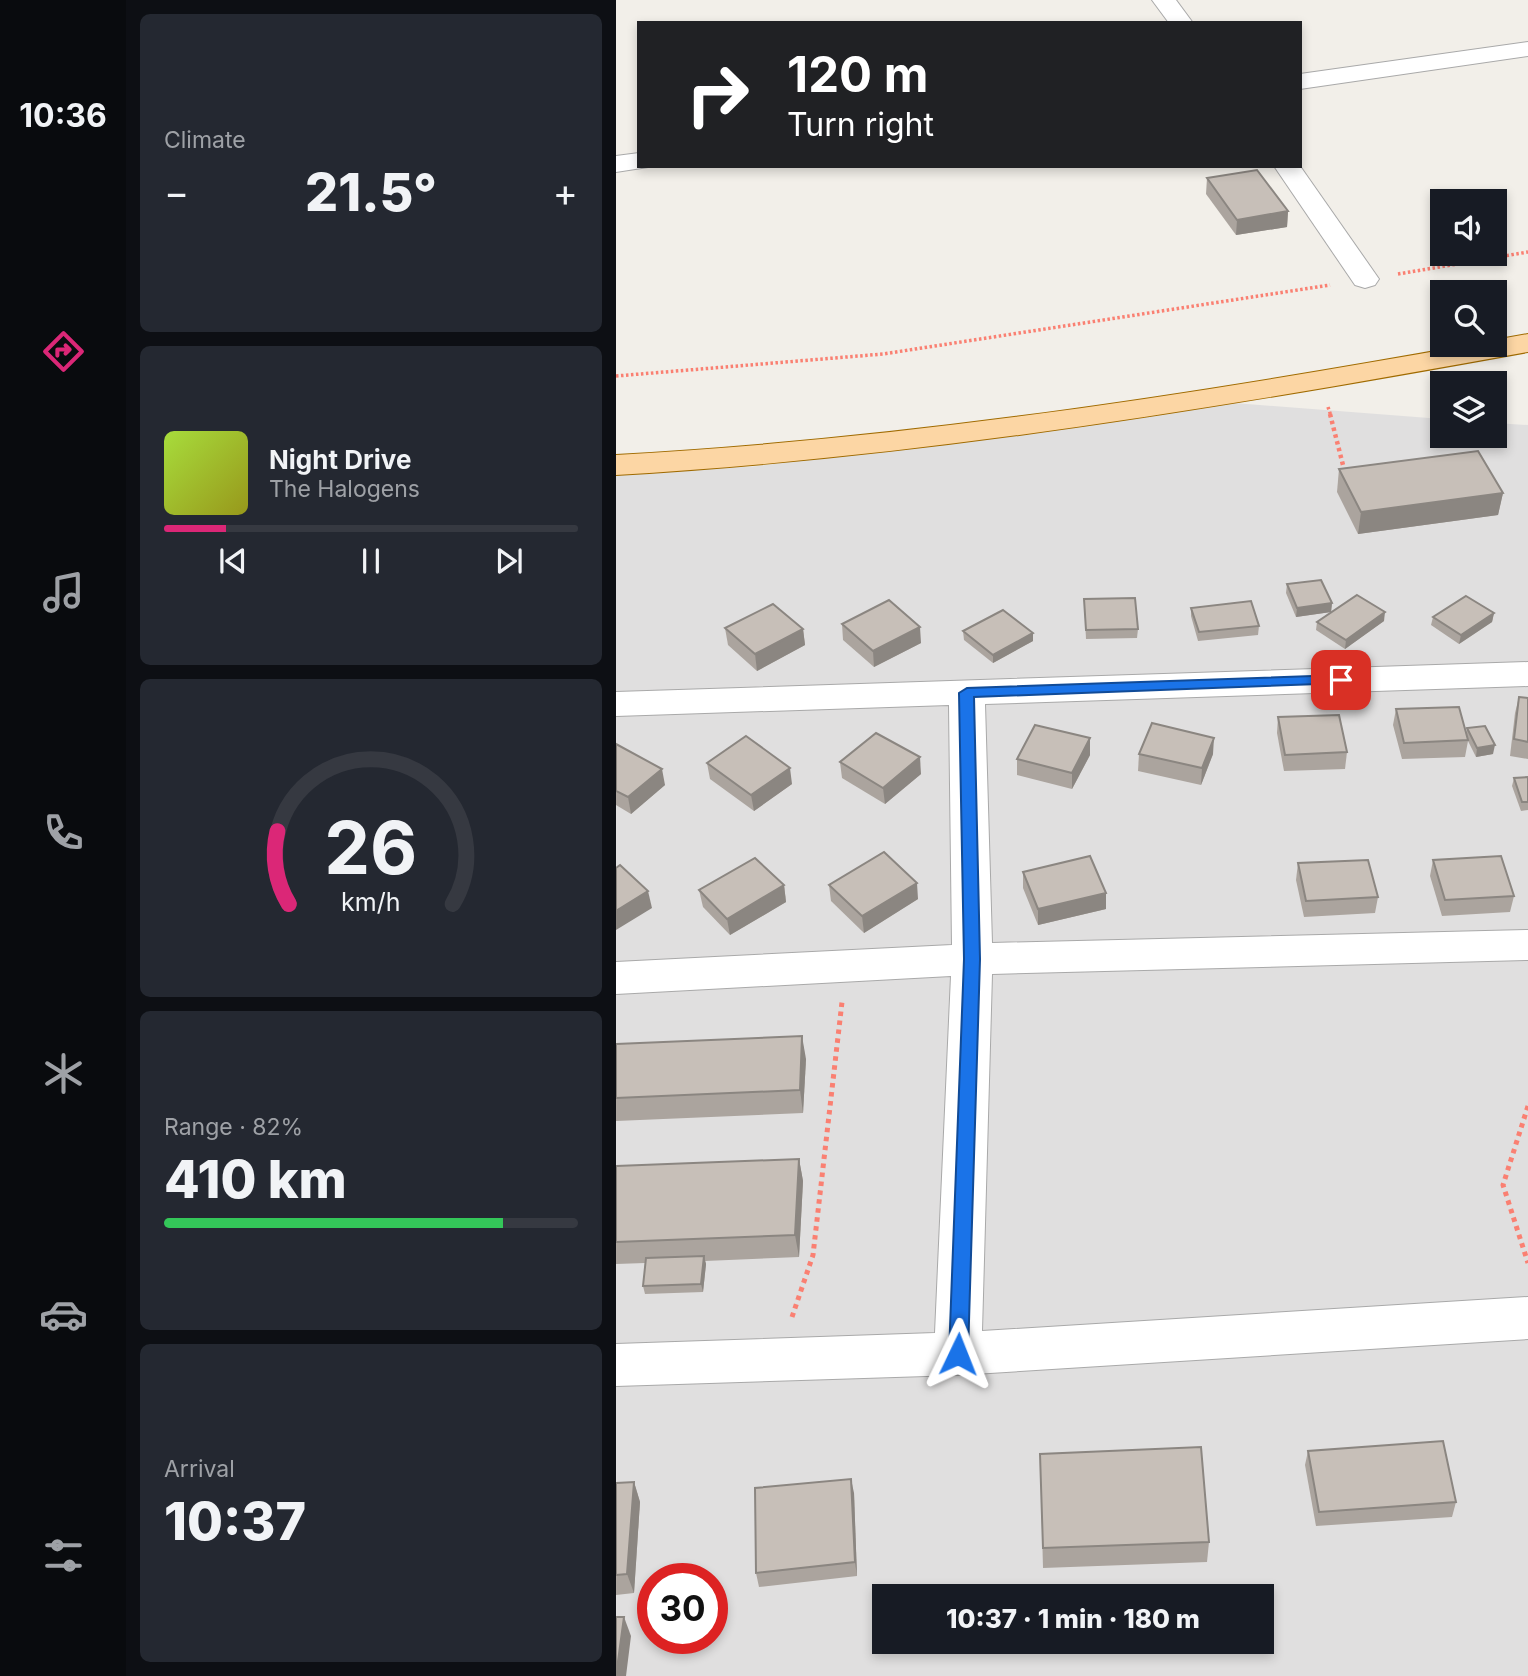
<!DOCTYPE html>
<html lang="en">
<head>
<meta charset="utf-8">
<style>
	:root { --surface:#171b24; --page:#242831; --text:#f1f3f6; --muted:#9ea1a6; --line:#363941; --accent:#db2777 }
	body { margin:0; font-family:Inter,sans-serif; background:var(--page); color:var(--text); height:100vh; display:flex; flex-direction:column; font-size:26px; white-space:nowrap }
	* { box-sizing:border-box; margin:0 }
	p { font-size:23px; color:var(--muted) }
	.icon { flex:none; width:38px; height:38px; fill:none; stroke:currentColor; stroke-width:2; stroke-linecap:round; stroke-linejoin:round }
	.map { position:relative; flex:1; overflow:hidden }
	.details { display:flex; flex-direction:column; gap:14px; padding:14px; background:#0d0f14; width:490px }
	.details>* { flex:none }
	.hud { position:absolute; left:21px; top:21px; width:665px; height:147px; border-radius:0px; box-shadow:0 4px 10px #0003; background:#202124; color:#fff; overflow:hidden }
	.tools { position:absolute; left:814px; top:189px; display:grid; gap:14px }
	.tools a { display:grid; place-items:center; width:77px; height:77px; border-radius:0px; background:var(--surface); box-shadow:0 4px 10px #0003; font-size:35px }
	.speed { position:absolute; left:21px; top:1563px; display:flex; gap:14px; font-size:35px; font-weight:700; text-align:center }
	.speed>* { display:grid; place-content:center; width:91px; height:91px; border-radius:50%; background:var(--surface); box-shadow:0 4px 10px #0003; line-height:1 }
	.speed .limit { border:10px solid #d22; background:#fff; color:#111 }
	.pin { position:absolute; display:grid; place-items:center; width:60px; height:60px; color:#fff; margin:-30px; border-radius:14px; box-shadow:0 4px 10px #0006 }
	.me { position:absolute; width:77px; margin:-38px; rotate:2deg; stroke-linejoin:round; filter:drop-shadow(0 0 5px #0008) }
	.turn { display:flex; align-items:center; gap:24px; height:147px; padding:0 35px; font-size:32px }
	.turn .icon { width:91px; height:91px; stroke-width:2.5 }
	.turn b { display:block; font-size:49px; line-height:60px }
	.big { font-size:52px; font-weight:800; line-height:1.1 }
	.details .tile { flex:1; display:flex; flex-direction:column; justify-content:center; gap:10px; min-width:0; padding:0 24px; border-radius:10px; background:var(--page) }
	.details .dial { align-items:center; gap:0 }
	.dial svg { height:182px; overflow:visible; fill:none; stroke:var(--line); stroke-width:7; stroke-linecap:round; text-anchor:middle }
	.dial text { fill:var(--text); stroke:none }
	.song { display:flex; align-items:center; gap:21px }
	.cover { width:84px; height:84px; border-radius:10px; background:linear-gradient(135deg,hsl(80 70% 55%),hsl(60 70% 35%)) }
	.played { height:7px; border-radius:4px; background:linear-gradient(90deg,var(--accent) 15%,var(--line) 15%) }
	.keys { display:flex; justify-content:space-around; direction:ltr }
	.heat { display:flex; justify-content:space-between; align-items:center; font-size:38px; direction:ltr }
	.charge { height:10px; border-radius:5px; background:linear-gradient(90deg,#34c759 82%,var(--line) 0) }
	.trip { position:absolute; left:256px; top:1584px; width:402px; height:70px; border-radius:0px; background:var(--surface); box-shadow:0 4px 10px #0003; font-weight:800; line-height:70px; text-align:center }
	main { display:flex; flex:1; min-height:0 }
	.menu { display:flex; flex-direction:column; width:126px; justify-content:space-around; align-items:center; background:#090b0e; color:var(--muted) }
	.menu .icon { width:49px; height:49px }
	.menu .active { color:var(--accent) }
	.menu b { font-size:32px; color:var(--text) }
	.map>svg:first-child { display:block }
	.residential { fill:#e0dfdf; fill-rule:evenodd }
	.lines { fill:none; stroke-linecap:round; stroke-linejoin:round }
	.minor-casing { stroke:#a9a9a9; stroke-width:2 }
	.primary-casing { stroke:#a06b00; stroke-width:2 }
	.path-far2 { stroke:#fa8072; stroke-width:3.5; stroke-dasharray:2.5 2.5; stroke-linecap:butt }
	.path-far1 { stroke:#fa8072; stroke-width:4.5; stroke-dasharray:3.5 3.5; stroke-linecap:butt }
	.path { stroke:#fa8072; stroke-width:5; stroke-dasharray:4.5 4.5; stroke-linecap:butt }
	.minor { fill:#fff; fill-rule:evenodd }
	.primary { fill:#fcd6a4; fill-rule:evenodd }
	.wall { fill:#aba49e }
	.shaded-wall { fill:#8b8681 }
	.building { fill:#c7bfb8; stroke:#8b8681; stroke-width:2 }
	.route { fill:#1a73e8; stroke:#114b97; stroke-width:2 }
</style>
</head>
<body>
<main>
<nav class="menu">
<b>10:36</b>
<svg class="icon active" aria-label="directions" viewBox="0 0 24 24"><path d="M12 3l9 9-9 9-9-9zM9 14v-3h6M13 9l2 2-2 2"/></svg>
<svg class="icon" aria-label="music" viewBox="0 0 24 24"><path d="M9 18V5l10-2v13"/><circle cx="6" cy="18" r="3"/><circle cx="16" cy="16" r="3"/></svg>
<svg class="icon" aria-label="phone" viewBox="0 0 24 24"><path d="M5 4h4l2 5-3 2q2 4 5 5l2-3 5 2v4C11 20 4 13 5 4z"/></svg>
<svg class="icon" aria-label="climate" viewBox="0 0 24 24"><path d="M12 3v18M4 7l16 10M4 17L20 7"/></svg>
<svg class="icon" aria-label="car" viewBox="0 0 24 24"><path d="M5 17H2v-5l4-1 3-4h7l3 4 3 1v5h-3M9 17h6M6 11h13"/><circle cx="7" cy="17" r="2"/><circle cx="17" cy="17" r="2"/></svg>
<svg class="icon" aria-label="filters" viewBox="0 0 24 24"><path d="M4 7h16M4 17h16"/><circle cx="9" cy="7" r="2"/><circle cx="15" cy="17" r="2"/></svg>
</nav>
<section class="details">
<div class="tile"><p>Climate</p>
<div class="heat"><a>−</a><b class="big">21.5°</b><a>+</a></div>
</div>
<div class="tile">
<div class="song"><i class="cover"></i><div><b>Night Drive</b><p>The Halogens</p></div></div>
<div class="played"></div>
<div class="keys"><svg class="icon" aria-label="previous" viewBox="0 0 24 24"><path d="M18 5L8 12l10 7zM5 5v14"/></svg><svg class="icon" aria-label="pause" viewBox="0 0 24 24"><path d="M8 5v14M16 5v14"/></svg><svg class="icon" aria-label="next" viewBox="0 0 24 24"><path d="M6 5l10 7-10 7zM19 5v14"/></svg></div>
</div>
<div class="tile dial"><svg viewBox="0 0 100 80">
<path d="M14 69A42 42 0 1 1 86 69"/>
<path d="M14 69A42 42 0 0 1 9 37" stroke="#db2777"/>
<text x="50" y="56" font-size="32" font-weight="700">26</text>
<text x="50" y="72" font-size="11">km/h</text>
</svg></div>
<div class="tile"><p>Range · 82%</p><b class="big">410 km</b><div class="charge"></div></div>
<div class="tile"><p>Arrival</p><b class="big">10:37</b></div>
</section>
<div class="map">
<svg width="912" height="1676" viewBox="0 0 912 1676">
	<rect width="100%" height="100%" fill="#f2efe9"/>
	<path class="residential" d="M618 403 826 419V436H878L879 423 912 425V1676H0V469L134 467ZM37 1578H96V1638H37ZM268 1596H646V1642H268Z"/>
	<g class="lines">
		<defs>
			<g id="minor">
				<path d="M536 0H560L577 23H553Z"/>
				<path d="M912 42V56L684 89V74Z"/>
				<path d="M23 153V166L32 167 0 172V156Z"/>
				<path d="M658 166H684L763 279 759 285 749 288 739 285Z"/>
				<path d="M912 662V686L369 704 376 943 912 930V960L376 974 366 1331 912 1297V1339L342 1375 0 1386V1344L319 1333 335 976 0 994V962L336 945 333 705 0 716V692Z"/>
			</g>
			<path id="primary" d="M912 334V352C609 407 308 457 0 475V455C287 439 570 396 853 345H878V340Z"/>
		</defs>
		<use href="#minor" class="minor-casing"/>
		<use href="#primary" class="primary-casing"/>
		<g class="path-far2">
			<path d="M782 274 912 252"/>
			<path d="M0 376 267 354 714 285"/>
			<path d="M712 407 715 416"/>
		</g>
		<path class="path-far1" d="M714 414 729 473"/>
		<g class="path">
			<path d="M912 1106 887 1185 912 1263"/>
			<path d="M176 1317 197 1255 226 1002"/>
		</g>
		<use href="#minor" class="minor"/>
		<use href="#primary" class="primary"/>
	</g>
	<g class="wall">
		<path d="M591 178 672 211 671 227 620 235 590 194Z"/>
		<path d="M723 469 887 493 882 515 742 534 721 492Z"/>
		<path d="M671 584 716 603 715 612 680 617 670 593Z"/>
		<path d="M468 599 522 629 521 638 470 639Z"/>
		<path d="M575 608 643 626 642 635 582 641 575 616Z"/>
		<path d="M878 613 876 622 843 644 815 625 817 617Z"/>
		<path d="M768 621 729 649 700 630 701 622Z"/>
		<path d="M226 624 305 643 258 667 227 640Z"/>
		<path d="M109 628 187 629 189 645 141 671 112 645Z"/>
		<path d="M347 631 417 633V641L377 663 348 640Z"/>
		<path d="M903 697 912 698V759L894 756 899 713Z"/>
		<path d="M780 709 850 733 851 728 877 754 860 757 852 741 849 757 786 759 777 725Z"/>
		<path d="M662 717 731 752 729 769 668 771 661 733Z"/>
		<path d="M474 738V755L456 789 401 775V759Z"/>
		<path d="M0 744 49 785 15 814 0 805Z"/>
		<path d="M523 754H597L585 785 522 771Z"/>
		<path d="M224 762 305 774 269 804 226 778Z"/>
		<path d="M91 763 176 784 138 811 94 779Z"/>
		<path d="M912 777V810L905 811 896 786 898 778Z"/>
		<path d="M817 860 898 896 894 912 826 916 814 876Z"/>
		<path d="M682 863 762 897 759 913 688 917 680 880Z"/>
		<path d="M407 872 490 893V909L422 925 407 888Z"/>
		<path d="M168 885 170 902 114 935 87 907 83 890Z"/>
		<path d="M213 885 302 899 248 933 215 901Z"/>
		<path d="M0 1044 190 1059 187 1113 0 1121Z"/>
		<path d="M183 1159 187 1181 183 1257 89 1261 90 1264 87 1292 29 1294 27 1286 29 1263 0 1264V1166Z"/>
		<path d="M692 1451 840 1502 836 1517 700 1526 689 1465Z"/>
		<path d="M424 1454 593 1542 591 1562 427 1568Z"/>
		<path d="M18 1482 24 1502 18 1593 0 1595V1483Z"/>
		<path d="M238 1493 241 1576 143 1587 140 1573Z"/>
	</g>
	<g class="shaded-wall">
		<path d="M672 211 671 227 620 235 621 220Z"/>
		<path d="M887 493 882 515 742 534 745 512Z"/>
		<path d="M716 603 715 612 680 617 681 608Z"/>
		<path d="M769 612 768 621 729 649 730 640Z"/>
		<path d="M878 613 876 622 843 644 845 635Z"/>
		<path d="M304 627 305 643 258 667 257 651Z"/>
		<path d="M187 629 189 645 141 671 139 654Z"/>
		<path d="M417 633V641L377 663V655Z"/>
		<path d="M474 738V755L456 789V773Z"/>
		<path d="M598 738 597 754 585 785 586 768Z"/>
		<path d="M879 745 877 754 860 757 861 748Z"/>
		<path d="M304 757 305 774 269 804 267 788Z"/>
		<path d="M174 768 176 784 138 811 135 795Z"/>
		<path d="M46 769 49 785 15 814 12 797Z"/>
		<path d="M301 883 302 899 248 933 246 916Z"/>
		<path d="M168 885 170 902 114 935 111 919Z"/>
		<path d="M32 891 36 908 0 930V911Z"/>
		<path d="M490 893V909L422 925V909Z"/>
		<path d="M186 1036 190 1059 187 1113 184 1090Z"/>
		<path d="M183 1159 187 1181 183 1257 179 1235Z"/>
		<path d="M88 1256 90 1264 87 1292 85 1284Z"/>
		<path d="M235 1479 238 1493 241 1576 239 1562Z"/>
		<path d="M18 1482 24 1502 18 1593 11 1574Z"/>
		<path d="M8 1617 15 1636 10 1676H0Z"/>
	</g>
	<g class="building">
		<path d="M641 170 672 211 621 220 591 178Z"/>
		<path d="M862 451 887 493 745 512 723 469Z"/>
		<path d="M705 580 716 603 681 608 671 584Z"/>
		<path d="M741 595 769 612 730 640 701 622Z"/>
		<path d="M850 596 878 613 845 635 817 617Z"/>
		<path d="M519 598 522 629 470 630 468 599Z"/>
		<path d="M273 600 304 627 257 651 226 624Z"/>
		<path d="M635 601 643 626 583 632 575 608Z"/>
		<path d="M157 604 187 629 139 654 109 628Z"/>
		<path d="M387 610 417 633 377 655 347 631Z"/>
		<path d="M903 697 912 698V742L898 739Z"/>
		<path d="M843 707 852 740 788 743 780 709Z"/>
		<path d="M723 715 731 752 669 755 662 717Z"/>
		<path d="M536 723 598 738 586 768 523 754Z"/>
		<path d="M419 725 474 738 456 773 401 759Z"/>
		<path d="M869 726 879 745 861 748 851 728Z"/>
		<path d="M260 733 304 757 267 788 224 762Z"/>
		<path d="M130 736 174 768 135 795 91 763Z"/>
		<path d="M0 744 46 769 12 797 0 791Z"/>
		<path d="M912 777V802H906L898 778Z"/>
		<path d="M268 852 301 883 246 916 213 885Z"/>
		<path d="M474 856 490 893 422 909 407 872Z"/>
		<path d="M885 856 898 896 829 900 817 860Z"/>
		<path d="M139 858 168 885 111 919 83 890Z"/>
		<path d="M752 860 762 897 690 901 682 863Z"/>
		<path d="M4 865 32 891 0 911V868Z"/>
		<path d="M186 1036 184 1090 0 1098V1044Z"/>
		<path d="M183 1159 179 1235 0 1242V1166Z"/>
		<path d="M88 1256 85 1284 27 1286 30 1258Z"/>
		<path d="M827 1441 840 1502 703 1512 692 1451Z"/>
		<path d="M585 1447 593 1542 427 1548 424 1454Z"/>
		<path d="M235 1479 239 1562 140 1573 139 1488Z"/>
		<path d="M18 1482 11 1574 0 1575V1483Z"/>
		<path d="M0 1617H8L0 1676Z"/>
	</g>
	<path class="route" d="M725 675 732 680 730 683 358 697 364 959 352 1354 349 1360 342 1363 336 1360 333 1354 348 959 343 693 351 688Z"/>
</svg>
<div class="tools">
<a><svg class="icon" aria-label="sound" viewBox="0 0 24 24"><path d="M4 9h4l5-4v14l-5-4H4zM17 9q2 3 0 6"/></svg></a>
<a><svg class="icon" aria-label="search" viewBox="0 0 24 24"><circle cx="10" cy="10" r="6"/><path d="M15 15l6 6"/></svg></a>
<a><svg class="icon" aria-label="layers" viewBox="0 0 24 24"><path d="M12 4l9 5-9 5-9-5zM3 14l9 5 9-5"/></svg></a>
</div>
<div class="speed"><div class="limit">30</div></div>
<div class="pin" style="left:725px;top:680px;background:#d93025"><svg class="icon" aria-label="arrive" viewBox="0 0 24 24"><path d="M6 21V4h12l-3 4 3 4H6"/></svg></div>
<svg class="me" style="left:342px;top:1354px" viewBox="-20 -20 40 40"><path d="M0-17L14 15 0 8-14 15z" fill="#1a73e8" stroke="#fff" stroke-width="4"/></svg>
<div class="trip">10:37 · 1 min · 180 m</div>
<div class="hud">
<div class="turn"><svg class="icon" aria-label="right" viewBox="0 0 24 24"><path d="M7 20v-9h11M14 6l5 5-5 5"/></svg><div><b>120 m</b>Turn right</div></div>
</div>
</div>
</main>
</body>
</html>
